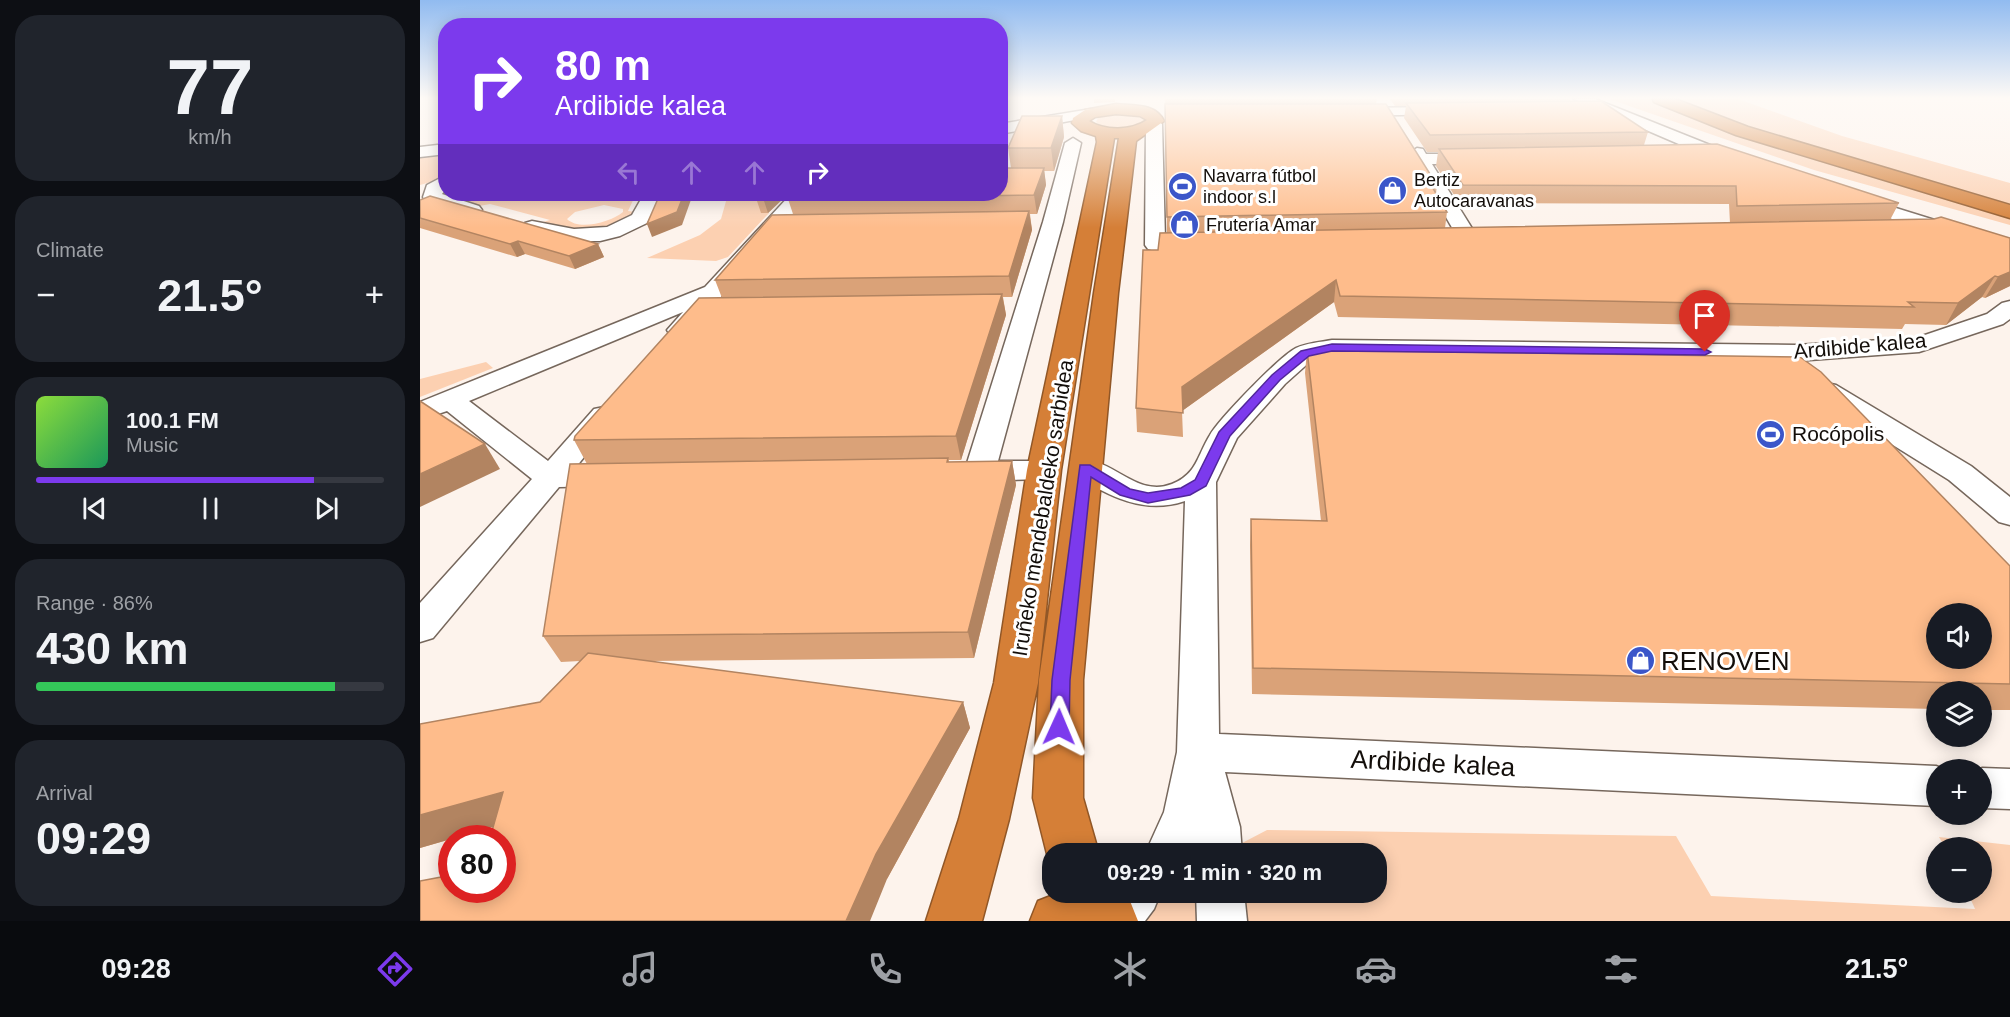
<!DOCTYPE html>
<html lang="en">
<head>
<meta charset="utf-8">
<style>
	:root { --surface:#171b24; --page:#20242c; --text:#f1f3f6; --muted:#9ea1a6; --line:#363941; --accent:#7c3aed }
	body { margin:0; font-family:Helvetica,sans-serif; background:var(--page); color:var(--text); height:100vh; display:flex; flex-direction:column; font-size:22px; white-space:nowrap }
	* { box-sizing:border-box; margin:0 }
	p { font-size:20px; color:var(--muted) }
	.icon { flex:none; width:33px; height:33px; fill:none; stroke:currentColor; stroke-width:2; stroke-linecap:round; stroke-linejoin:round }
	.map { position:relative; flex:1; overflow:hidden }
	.sheet { display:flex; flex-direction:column; gap:15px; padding:15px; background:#0d0f14; width:420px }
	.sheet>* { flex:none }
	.guide { position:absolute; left:18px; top:18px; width:570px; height:183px; border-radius:24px; box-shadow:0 3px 15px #0003; background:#7c3aed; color:#fff; overflow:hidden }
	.tools { position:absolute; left:1506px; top:603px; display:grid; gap:12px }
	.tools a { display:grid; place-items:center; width:66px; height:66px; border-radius:50%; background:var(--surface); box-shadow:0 3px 15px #0003; font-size:30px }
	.speed { position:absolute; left:18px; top:825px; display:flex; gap:12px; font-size:30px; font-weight:700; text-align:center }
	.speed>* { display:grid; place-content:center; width:78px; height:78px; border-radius:50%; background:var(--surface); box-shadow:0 3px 15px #0003; line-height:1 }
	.speed .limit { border:9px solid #d22; background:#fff; color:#111 }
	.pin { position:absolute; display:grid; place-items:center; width:51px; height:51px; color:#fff; margin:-62px -26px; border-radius:50% 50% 50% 0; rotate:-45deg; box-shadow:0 0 6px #0007 }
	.pin .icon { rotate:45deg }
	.me { position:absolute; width:66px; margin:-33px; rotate:1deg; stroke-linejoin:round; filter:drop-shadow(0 0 4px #0008) }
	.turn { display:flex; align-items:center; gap:21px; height:126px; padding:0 18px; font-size:27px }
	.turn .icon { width:78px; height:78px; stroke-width:2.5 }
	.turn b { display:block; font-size:42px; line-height:51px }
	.lanes { display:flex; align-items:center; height:57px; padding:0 18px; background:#0003; justify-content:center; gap:30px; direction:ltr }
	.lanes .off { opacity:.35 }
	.big { font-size:45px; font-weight:700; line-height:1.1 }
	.sheet .card { flex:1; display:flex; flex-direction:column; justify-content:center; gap:9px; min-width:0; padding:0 21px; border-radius:24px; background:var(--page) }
	.sheet .dial { align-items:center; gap:0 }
	.dial b { font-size:78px; line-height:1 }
	.song { display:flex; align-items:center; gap:18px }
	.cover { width:72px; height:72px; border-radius:9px; background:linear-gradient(135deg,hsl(90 70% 55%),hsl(150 70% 35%)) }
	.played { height:6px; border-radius:3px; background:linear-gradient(90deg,var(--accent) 80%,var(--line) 80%) }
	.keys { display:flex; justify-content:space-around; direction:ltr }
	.heat { display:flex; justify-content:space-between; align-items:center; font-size:33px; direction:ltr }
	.charge { height:9px; border-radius:4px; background:linear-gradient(90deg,#34c759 86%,var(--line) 0) }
	.trip { position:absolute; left:622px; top:843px; width:345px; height:60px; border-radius:24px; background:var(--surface); box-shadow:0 3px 15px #0003; font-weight:700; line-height:60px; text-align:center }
	.tabs { display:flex; height:96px; justify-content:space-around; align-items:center; background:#090b0e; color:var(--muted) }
	.tabs .icon { width:42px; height:42px }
	.tabs .selected { color:var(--accent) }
	.tabs b { font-size:27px; color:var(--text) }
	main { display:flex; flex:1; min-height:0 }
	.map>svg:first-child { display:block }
	.green { fill:#fcd0b1; fill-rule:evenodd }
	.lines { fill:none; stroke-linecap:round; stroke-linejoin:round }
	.minor-casing { stroke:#76675c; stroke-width:3 }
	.highway-casing { stroke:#915727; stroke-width:3 }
	.minor { fill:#fff; fill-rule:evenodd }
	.highway { fill:#d57f37; fill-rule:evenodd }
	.wall { fill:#daa278 }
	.shaded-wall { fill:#b28461 }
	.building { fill:#febc8b; stroke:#b28461; stroke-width:1.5; fill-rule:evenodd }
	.route { fill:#7c3aed; stroke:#51269a; stroke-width:1.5 }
	.labels { text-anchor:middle; stroke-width:6; stroke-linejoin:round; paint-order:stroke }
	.far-poi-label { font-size:18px; fill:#130e0a; stroke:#fff; text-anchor:start }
	.street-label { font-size:21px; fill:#130e0a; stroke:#fff }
	.poi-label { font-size:21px; fill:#130e0a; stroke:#fff; text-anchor:start }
	.near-poi-label { font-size:26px; fill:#130e0a; stroke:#fff; text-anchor:start }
	.near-street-label { font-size:26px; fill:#130e0a; stroke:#fff }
</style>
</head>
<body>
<main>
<section class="sheet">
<div class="card dial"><b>77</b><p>km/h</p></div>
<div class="card"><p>Climate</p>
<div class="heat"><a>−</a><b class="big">21.5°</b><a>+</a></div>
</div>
<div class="card">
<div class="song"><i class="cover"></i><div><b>100.1 FM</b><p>Music</p></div></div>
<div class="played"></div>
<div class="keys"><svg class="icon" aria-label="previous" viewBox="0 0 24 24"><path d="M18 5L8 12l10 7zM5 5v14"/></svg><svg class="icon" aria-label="pause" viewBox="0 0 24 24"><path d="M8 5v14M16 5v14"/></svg><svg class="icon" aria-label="next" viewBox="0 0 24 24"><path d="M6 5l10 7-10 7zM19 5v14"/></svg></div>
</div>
<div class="card"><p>Range · 86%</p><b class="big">430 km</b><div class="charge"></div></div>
<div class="card"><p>Arrival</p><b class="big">09:29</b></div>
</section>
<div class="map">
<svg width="1590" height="921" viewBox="0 0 1590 921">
	<rect width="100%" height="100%" fill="#fdf3ec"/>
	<g class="green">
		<path d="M1189 99H1318L1422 136 1590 183V225L1394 170Z"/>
		<path d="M715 113 729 121C713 128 691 134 676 122L678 118 687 114Z"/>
		<path d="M25 143V178L0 185V147Z"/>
		<path d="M36 194H216L208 211 216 212 197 226 167 232 116 224 130 220 70 204 54 207 30 198ZM184 205 203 209V212C191 222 159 231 147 219L155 212Z"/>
		<path d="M308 194H367L342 213H349L308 257 296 261 227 258 280 235 301 219Z"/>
		<path d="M66 362 73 368 0 397V379Z"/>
		<path d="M847 830 1256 836 1291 896 1555 909 1548 893 1562 892V848L1525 847 1519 837 1590 845V921H666L728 893 957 892V854L803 853Z"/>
	</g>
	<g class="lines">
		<defs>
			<g id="minor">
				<path d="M1154 99H1175L1315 155 1317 159 1315 163H1303Z"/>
				<path d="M1025 107 1032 111 1030 114 929 116 922 112 929 108Z"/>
				<path d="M671 109 678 113 676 116 580 134V124Z"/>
				<path d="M734 119 742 124 745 239 785 240 788 244 785 248 735 251 728 249 725 245 726 124Z"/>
				<path d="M653 138 661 143 643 222 578 461H624L635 463 639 470 635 477 624 479 552 481 541 478 537 471 541 464 547 463 623 222 645 143Z"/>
				<path d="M26 144V154L0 157V147Z"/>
				<path d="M997 148 1003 149 1006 154H1058L1066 159 1058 164H1012L1058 238 1055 242H1041L1038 238 989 153Z"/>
				<path d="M26 175V189L22 194 59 206 62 210 59 214 52 216 5 201 3 197 7 185Z"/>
				<path d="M224 194H242L227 223 200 236 180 241H154L105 231 102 227 105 223 112 221 154 229 187 227 212 215Z"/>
				<path d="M371 194H390L268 335 259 337 250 335 247 330 263 312 49 401 128 461 174 409 184 407 194 409 198 415 156 467 189 466 200 469 204 476 200 483 189 486 139 487 13 638 0 642V603L112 479 27 411 0 420V402L285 287Z"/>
				<path d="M1434 195 1521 222 1524 226 1521 230 1514 232 1427 205 1425 201 1427 197Z"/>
				<path d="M1590 301V319L1583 324 1499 352 1376 361 912 356 893 359 865 384 817 438 796 482 799 734 1516 766 1526 770H1516V806L805 772 820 827 822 854H774V848L772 854H725L744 812 757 752 765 501C723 515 690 496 654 475L650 468 654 461C689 452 714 499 752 484 777 474 777 456 790 435 799 419 860 356 876 348 886 343 901 342 912 340L1376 345 1496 338 1567 314 1582 303Z"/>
				<path d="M1406 383 1416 385 1551 466 1590 497V525L1579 522 1529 480 1396 397 1393 391 1396 385Z"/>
				<path d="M1562 768 1590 769V809L1562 808V770H1558Z"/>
				<path d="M684 892H741L734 909 725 921H667L674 903Z"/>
				<path d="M776 892H824L827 921H777Z"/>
			</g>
			<g id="highway">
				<path d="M1233 99H1255L1328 127 1590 205V218L1316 135 1234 102Z"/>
				<path d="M696 104C714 106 735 103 744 121L716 141 698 293 663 680V798L679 854H633V868L627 854 613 798 619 680 674 293 699 138H694L641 470 618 683 589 819 562 921H506L539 819 574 683 607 470 677 142 676 136 661 131 652 123 653 118 665 110ZM696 114 720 116 727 120C711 131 685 131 669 121L675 117Z"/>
				<path d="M641 892H686L710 901 718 921H610L618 901Z"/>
			</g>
		</defs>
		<use href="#minor" class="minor-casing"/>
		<use href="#highway" class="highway-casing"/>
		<use href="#minor" class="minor"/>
		<use href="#highway" class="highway"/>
	</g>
	<g class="wall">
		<path d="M674 99H695V102L674 103Z"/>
		<path d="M745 99H957L956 104 1017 185 1016 194 1027 212 1025 228 1310 223 1309 204 1039 203 1016 166 1018 152H1007L984 118 986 106H975L970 99H1150V101L1228 132 1224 145 1479 203 1470 220 1590 238V286L1565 298 1562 297 1526 325 1485 324 1482 329 918 317 914 302 762 411 763 437 717 432 716 408 738 250 747 233Z"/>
		<path d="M642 116 644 137 634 171H624L626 185 617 214H610L612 230 592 297H583L586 315 541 460H529V462L592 461 596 485 554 658 229 661 543 702 550 728 467 879 82 890 73 827 0 848V724L120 702 160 661 141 662 123 636 167 464 154 440 302 298 295 280 373 214 368 199 591 168 588 148Z"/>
		<path d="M368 194 348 213H341L335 195Z"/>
		<path d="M0 200 178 244 184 257 155 269 105 254 97 257 0 228Z"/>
		<path d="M887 350 1590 566V710H1562V692H1516V709L832 694 830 545 831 519 901 521 885 373Z"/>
	</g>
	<g class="shaded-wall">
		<path d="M642 116 644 137 634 171 631 148Z"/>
		<path d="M624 168 626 185 617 214 614 195Z"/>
		<path d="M264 194H273L262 225 232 237 227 224Z"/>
		<path d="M343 194H368L348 213 342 195Z"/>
		<path d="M609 211 612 230 592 297 589 276Z"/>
		<path d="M98 241 105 254 97 257 90 244Z"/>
		<path d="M178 244 184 257 155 269 149 256Z"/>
		<path d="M1590 272V286L1565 298 1578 277Z"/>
		<path d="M1575 276 1562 297 1526 325 1538 303Z"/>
		<path d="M916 280 914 302 762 411V387Z"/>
		<path d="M582 294 586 315 541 460 536 436Z"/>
		<path d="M65 444 80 469 0 507V474Z"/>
		<path d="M592 461 596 485 554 658 548 632Z"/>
		<path d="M543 702 550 728 467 879 450 921H426L456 854Z"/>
		<path d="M83 792 106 817 0 848V815Z"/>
	</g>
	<g class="building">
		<path d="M1181 101 1228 132 1010 135 986 103Z"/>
		<path d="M745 104H966L1017 185H1011L1027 212 747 217Z"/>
		<path d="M602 116H642L631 148H588Z"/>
		<path d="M1297 144 1479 203 1317 206 1316 186 1043 185 1019 149Z"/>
		<path d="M580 168H624L614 195 368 199 373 194H580Z"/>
		<path d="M240 194H264L257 212 227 224Z"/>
		<path d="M10 196 178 244 149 256 98 241 90 244 0 218V200Z"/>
		<path d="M609 211 589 276 295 280 352 215Z"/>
		<path d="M1521 217 1590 238V272L1578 277 1575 276 1538 303 1488 302 1494 307 920 296 916 280 762 387 763 413 716 408 723 250H738L740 233 1514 219Z"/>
		<path d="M582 294 536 436 154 440 155 436 279 298Z"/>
		<path d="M887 350 1380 357 1401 372 1590 566V684L833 668 831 519 907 521ZM1516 614H1562V658H1516Z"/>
		<path d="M0 401 65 444 0 474Z"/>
		<path d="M528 458 527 462 592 461 548 632 123 636 150 464Z"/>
		<path d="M168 653 543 702 456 854 426 921H0V881L32 875V890H82V838H70L83 792 0 815V724L120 702Z"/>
	</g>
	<linearGradient id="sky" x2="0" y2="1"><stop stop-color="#91bbf0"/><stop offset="0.43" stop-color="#fefaf6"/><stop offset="1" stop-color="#fefaf6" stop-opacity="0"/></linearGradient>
	<rect width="1590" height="228" fill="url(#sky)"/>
	<path class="route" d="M912 344 1285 349 1291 352 1285 355 912 351 889 356 860 380 810 436 786 486 770 495 728 503 700 495 671 477 650 680 649 727 646 733 639 735 633 733 630 727 632 680 660 465H670L710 489 728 493 761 488 775 480 799 432 852 375 881 351Z"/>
	<defs>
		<symbol id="stadium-disc" viewBox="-11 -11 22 22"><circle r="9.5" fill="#3b56c9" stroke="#fff"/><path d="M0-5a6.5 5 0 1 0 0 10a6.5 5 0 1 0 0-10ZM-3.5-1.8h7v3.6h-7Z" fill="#fff"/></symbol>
		<symbol id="shop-disc" viewBox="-11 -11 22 22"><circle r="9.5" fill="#3b56c9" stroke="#fff"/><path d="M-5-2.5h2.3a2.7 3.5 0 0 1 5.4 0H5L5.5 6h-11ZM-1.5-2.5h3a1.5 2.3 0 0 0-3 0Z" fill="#fff"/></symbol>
	</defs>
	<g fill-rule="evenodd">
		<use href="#stadium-disc" x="746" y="170" width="33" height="33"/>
		<use href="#shop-disc" x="956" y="174" width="33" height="33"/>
		<use href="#shop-disc" x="748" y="208" width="33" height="33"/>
		<use href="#stadium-disc" x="1334" y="418" width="33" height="33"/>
		<use href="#shop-disc" x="1204" y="644" width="33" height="33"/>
	</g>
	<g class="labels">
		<g class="far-poi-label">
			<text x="783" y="182">Navarra fútbol<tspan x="783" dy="21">indoor s.l</tspan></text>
			<text x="994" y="186">Bertiz<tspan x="994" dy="21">Autocaravanas</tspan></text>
			<text x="786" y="231">Frutería Amar</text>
		</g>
		<g class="street-label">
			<text transform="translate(1440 346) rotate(-5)" y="7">Ardibide kalea</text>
			<text transform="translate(623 508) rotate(-81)" y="7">Iruñeko mendebaldeko sarbidea</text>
		</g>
		<g class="poi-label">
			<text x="1372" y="441">Rocópolis</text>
		</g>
		<g class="near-poi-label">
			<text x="1241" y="670">RENOVEN</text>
		</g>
		<g class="near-street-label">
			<text transform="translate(1013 763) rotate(3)" y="9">Ardibide kalea</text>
		</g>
	</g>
</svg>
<div class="tools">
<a><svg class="icon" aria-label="sound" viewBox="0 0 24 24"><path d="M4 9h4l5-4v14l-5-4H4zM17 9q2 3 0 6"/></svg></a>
<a><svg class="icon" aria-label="layers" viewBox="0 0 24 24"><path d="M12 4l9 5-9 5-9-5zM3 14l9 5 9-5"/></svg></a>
<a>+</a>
<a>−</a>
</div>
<div class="speed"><div class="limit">80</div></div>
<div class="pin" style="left:1285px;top:352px;background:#d93025"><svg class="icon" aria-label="arrive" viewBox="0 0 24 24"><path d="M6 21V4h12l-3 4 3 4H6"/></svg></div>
<svg class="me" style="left:639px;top:727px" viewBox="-20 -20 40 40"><path d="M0-17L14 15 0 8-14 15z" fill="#7c3aed" stroke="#fff" stroke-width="4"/></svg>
<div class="trip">09:29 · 1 min · 320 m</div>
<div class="guide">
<div class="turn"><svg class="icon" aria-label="right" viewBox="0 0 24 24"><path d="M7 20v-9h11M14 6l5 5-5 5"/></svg><div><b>80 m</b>Ardibide kalea</div></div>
<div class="lanes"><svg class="icon off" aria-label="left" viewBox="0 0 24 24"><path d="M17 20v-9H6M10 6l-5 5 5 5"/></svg><svg class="icon off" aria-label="ahead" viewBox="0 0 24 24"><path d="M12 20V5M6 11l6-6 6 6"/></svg><svg class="icon off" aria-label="ahead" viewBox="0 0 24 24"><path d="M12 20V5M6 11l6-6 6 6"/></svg><svg class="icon" aria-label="right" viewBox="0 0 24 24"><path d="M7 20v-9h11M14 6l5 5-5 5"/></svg></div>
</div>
</div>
</main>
<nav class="tabs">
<b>09:28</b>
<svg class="icon selected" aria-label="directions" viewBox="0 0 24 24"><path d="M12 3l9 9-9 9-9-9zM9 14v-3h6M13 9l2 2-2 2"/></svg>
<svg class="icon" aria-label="music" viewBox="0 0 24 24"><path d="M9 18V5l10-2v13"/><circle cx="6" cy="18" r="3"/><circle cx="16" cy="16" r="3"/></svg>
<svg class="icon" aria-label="phone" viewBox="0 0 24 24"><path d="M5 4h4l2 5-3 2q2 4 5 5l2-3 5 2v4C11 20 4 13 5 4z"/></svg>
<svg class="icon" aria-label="climate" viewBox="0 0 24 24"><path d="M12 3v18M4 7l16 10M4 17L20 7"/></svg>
<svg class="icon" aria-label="car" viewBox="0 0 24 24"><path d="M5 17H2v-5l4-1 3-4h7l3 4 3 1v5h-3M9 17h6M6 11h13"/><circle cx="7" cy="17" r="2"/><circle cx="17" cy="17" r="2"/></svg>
<svg class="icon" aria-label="filters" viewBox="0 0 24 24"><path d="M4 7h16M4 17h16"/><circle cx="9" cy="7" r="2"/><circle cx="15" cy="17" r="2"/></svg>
<b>21.5°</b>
</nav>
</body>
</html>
